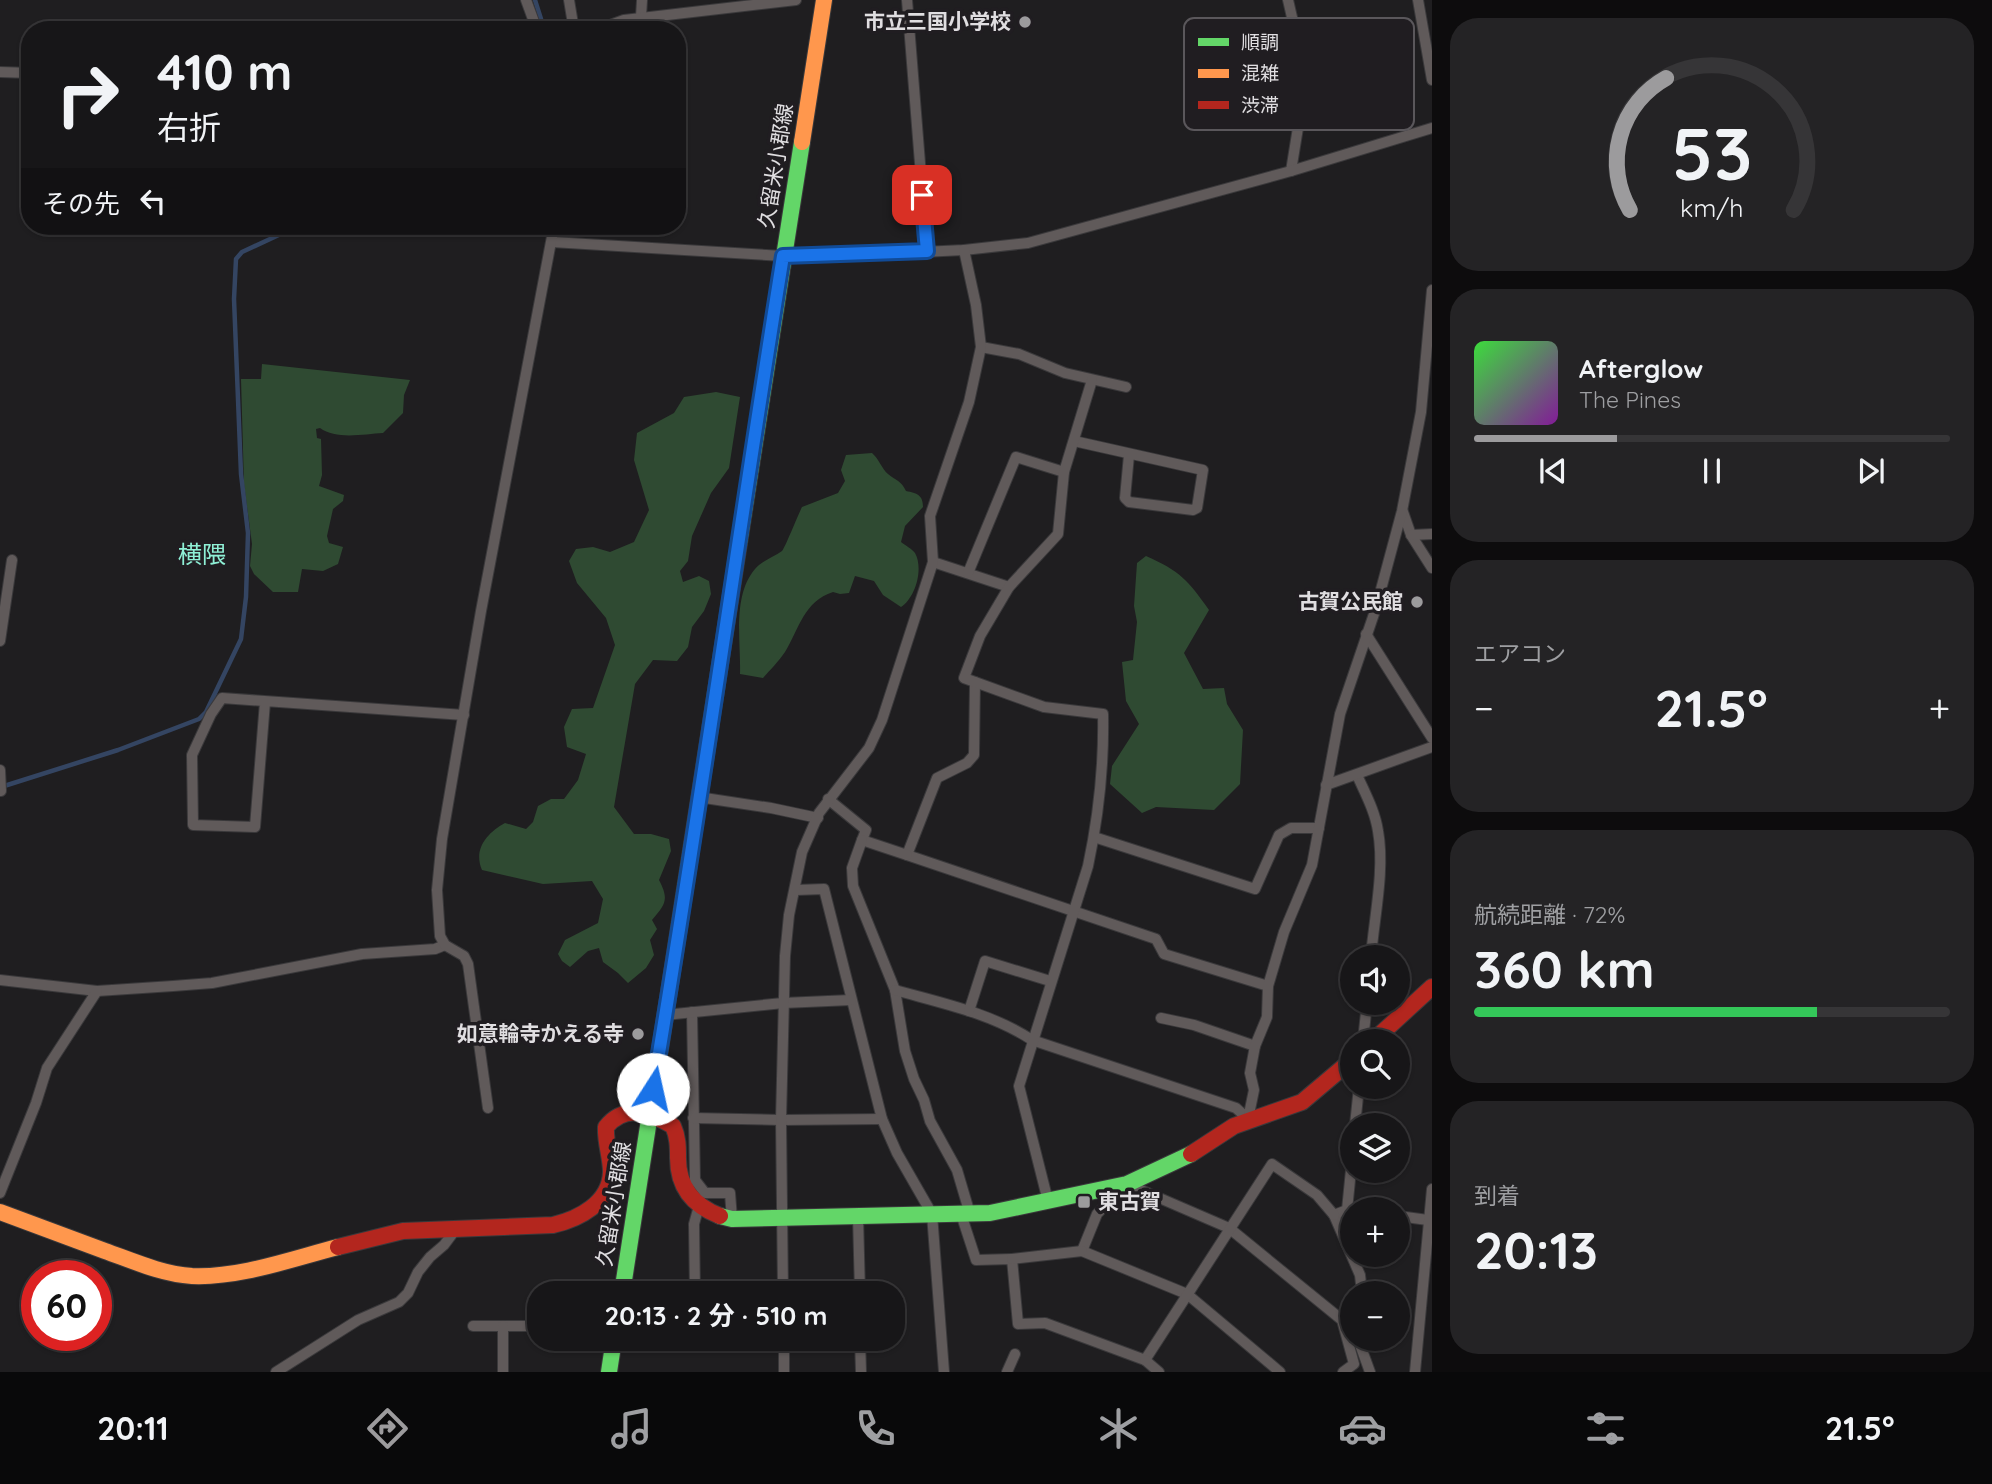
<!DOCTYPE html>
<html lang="ja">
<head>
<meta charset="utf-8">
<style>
	:root { --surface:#171618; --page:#242325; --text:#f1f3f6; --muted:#9e9fa2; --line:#363537; --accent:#9c9b9d }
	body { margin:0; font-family:Quicksand,"Noto Sans JP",sans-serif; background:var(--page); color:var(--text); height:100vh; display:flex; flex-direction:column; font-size:26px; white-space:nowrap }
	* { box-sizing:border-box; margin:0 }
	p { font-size:23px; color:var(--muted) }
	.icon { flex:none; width:38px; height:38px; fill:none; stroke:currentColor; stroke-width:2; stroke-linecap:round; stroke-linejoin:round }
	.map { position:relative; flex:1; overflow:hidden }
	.panel { display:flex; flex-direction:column; gap:18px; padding:18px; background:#0d0c0d; width:560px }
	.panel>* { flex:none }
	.top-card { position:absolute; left:21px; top:21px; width:665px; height:214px; border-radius:28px; box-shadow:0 2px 5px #0004,0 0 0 2px var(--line); background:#171618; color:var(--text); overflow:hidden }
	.fabs { position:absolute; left:1340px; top:945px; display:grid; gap:14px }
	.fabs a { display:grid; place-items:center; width:70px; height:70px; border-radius:50%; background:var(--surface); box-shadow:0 2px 5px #0004,0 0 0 2px var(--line); font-size:35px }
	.speed { position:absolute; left:21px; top:1260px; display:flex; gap:14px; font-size:35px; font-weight:700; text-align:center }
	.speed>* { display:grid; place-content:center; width:91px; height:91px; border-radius:50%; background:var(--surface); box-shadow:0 2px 5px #0004,0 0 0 2px var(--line); line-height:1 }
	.speed .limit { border:10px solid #d22; background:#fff; color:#111 }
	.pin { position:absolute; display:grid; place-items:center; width:60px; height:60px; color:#fff; margin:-30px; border-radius:14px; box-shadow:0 4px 10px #0006 }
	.me { position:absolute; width:77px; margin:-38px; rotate:10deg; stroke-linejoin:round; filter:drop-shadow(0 0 5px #0008) }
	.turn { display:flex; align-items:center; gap:24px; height:147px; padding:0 21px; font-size:32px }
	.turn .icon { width:91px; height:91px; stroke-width:2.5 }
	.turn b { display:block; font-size:49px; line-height:60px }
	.then { display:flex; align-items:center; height:66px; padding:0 21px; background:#0003; gap:14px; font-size:26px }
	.big { font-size:52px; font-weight:700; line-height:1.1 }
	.panel .widget { flex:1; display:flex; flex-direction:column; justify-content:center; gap:10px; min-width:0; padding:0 24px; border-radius:28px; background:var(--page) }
	.panel .dial { align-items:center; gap:0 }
	.dial svg { height:182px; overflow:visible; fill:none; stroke:var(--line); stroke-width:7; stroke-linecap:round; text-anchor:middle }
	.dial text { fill:var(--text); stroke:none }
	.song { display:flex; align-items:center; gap:21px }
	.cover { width:84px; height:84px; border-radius:10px; background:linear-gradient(135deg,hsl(120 70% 55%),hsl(290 70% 35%)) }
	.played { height:7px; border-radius:4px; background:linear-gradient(90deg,var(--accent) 30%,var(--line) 30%) }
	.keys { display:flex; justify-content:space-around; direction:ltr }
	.heat { display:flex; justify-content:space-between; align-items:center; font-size:38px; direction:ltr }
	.charge { height:10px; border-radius:5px; background:linear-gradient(90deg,#34c759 72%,var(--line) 0) }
	.trip { position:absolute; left:527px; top:1281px; width:378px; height:70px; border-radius:28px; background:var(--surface); box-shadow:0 2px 5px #0004,0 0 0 2px var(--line); font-weight:700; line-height:70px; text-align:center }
	.dock { display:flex; height:112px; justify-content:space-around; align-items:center; background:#09090a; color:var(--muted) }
	.dock .icon { width:49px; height:49px }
	.dock .active { color:var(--accent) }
	.dock b { font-size:32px; color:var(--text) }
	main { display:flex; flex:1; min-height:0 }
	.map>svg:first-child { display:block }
	.forest { fill:#2f4a32 }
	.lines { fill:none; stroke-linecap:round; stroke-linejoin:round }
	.stream { stroke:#344562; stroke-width:4.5 }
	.street-casing { stroke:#3a393b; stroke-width:12 }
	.fast-casing { stroke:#3a393b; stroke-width:18 }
	.slow-casing { stroke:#3a393b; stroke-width:18 }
	.jam-casing { stroke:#3a393b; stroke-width:18 }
	.street { stroke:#605a5a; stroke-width:10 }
	.fast { stroke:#63d668; stroke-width:16 }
	.slow { stroke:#ff974d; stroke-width:16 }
	.jam { stroke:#b3261e; stroke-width:16 }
	.route-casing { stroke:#114b97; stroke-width:18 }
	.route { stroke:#1a73e8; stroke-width:12 }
	.poi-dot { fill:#9c9b9d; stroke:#201d21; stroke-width:2.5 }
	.labels { text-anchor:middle; stroke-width:7; stroke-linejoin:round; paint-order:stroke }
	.poi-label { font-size:21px; font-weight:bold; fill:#e0dee1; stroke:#201d21; text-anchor:end }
	.street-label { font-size:21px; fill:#e0dee1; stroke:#201d21 }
	.quarter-label { font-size:24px; fill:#8ff0d6; stroke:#201d21 }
	.key { fill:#201d21; stroke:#5a575b; stroke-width:2 }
	.key-label { font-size:19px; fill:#e0dee1 }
</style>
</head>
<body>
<main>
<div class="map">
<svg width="1432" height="1372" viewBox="0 0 1432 1372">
	<rect width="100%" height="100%" fill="#1f1e20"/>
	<g class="forest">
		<path d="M262 364 410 380 404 395 403 413 383 433C364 434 336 440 320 428L316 429 317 438 321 439 322 475 319 486 344 495 343 501 333 509 327 536 329 543 343 547 338 564 323 571 302 569 298 592H273L254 574 250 566 252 544 244 484 241 379H261Z"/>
		<path d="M716 392 740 397 729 468 711 493 692 536 688 561 680 571 683 582 699 576 709 581 711 594 704 611 692 627 688 647 677 661 653 660 635 684 614 807 634 834H651L669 839 671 851 659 880C669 899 666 904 652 920L657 929 650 940 654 955 646 968 628 983 618 973 603 962 599 948 588 951 570 967 562 961 558 954 565 940 598 923 603 899 592 881 543 884 482 870C473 849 487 833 505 823L526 829 533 822 538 806 551 799H564L578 780 586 754 567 747 564 727 572 709 593 708 615 645 606 618 577 583 569 561 576 549 593 547 610 552 634 542 649 510 634 460 637 433 674 413 684 397Z"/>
		<path d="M872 453C879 459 882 469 888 474 896 481 901 480 906 491 917 493 923 495 923 507L905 526 901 542C905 545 912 549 915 553 924 569 915 598 901 607L883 595 874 581 855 576 849 593 840 594 833 592C804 601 799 629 785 652 779 661 770 670 763 678L740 674C741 642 732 596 755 569 761 561 774 557 782 551 785 548 798 515 802 507L838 493 845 481 841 470 846 455Z"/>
		<path d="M1146 556C1180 571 1188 580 1209 610L1184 653 1203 689 1224 688 1227 704 1243 730 1240 784 1214 810 1156 807 1142 813 1110 784 1112 766 1139 724 1126 701 1122 662 1133 660 1137 622 1134 606 1137 563Z"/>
	</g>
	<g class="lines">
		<g class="stream">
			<path d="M535 0 541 19 542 30"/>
			<path d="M1 787 118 750 199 719 206 712 241 639 246 597 248 533 241 474 234 299 236 259 242 252 298 226"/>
		</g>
		<defs>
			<g id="street">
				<path d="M526 0 537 30"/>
				<path d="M569 0 574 30"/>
				<path d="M907 0 927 251"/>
				<path d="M1288 0 1306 78 1291 171"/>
				<path d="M1418 0 1432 80"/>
				<path d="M641 17 642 0"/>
				<path d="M597 30 624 20 796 0"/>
				<path d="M0 72 30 73"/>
				<path d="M552 242 783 256 881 254 964 250 1028 243 1291 171 1432 128"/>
				<path d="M981 347 1019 354 1065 373 1126 387"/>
				<path d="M1074 441 1203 470 1197 508 1193 510 1129 502 1125 498 1129 455"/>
				<path d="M1403 512 1411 535 1432 568"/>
				<path d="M1411 535 1432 534"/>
				<path d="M933 562 1009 587"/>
				<path d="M968 573 1016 457 1064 472"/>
				<path d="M1366 634 1432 738"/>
				<path d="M0 641 12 560"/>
				<path d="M975 682 974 755 967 763 937 778 907 855 1156 939 1164 954 1268 986"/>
				<path d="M265 702 255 827 193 825 192 755 211 714 222 698 464 715"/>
				<path d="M0 770 1 791"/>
				<path d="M1357 775C1365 793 1375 811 1378 831 1385 870 1374 918 1371 957"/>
				<path d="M1326 785 1432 747"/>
				<path d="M698 797 771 808 818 818"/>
				<path d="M828 799 866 830 862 840 907 855"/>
				<path d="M1094 837 1255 889 1279 835 1291 828H1319"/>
				<path d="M862 840 852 868 853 886 895 990 905 1051 914 1079 924 1100 930 1121 957 1170 970 1214"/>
				<path d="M796 890 824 889 882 1119 897 1153 932 1214 944 1372"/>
				<path d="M0 980 97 991 173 986 212 983 362 954 435 949 445 945"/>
				<path d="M895 990C941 1003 991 1013 1032 1040L1236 1108 1248 1119"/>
				<path d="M969 1011 985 961 1050 981"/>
				<path d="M692 1012 695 1180 705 1193H730L732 1219"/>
				<path d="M665 1015 783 1003 851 1000"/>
				<path d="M1161 1018 1194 1025 1255 1046"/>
				<path d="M1363 1041 1367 1003"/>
				<path d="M488 1108 468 964 464 956 445 945 440 936 437 890 442 839 481 611 554 226"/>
				<path d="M693 1118 781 1120 882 1119"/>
				<path d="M1248 1119 1254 1090 1250 1073 1255 1046 1267 1017 1268 986 1284 932 1312 865 1340 714 1376 608 1402 511 1421 412 1432 290"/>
				<path d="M1355 1125 1359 1087"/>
				<path d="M1353 1150 1347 1210 1334 1215 1360 1275 1362 1293"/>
				<path d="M1127 1184 1229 1228 1342 1320 1354 1364 1343 1372"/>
				<path d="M1115 1187 1112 1198 1097 1214 1082 1251 1187 1294 1280 1372"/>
				<path d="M0 1193 36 1103 47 1068 97 991"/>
				<path d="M1048 1201 1019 1086 1088 866C1098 819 1104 763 1103 714L1044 707 964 678 980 636 1009 587 1058 534 1064 472 1092 380"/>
				<path d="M961 1214 976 1260 1012 1259 1018 1324 1045 1323 1145 1360 1272 1164 1317 1195 1334 1215"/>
				<path d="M858 1216 860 1293"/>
				<path d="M1398 1216 1428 1220"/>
				<path d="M1012 1259 1082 1251"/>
				<path d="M695 1293 694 1224 699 1206"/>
				<path d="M783 1293 781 1120 785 956 789 915 802 852 819 813 869 748 882 720 933 562 930 516 969 402 981 347 976 305 964 250"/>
				<path d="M473 1326H539"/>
				<path d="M860 1339 861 1372"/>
				<path d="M1358 1339 1370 1372"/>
				<path d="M1145 1360 1159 1372"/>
				<path d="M276 1372 358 1320 399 1302 408 1293 418 1272 430 1257 444 1245 456 1229"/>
				<path d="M503 1372V1326"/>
				<path d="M784 1372V1339"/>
				<path d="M1007 1372 1015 1354"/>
				<path d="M1415 1372 1432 1189"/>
			</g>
			<g id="fast">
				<path d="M739 543 802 142"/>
				<path d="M720 1216 732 1219 990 1213 1127 1184 1191 1154"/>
				<path d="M622 1293 692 844"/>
				<path d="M609 1372 614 1339"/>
			</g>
			<g id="slow">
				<path d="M802 142 824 0"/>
				<path d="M0 1212C35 1225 70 1238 105 1251 133 1261 162 1274 192 1276 240 1278 291 1259 338 1247"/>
			</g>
			<g id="jam">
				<path d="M692 844 739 543"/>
				<path d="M1373 1041 1432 987"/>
				<path d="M1191 1154 1234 1126 1302 1102 1353 1059"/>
				<path d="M338 1247 403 1231 553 1225C579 1219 610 1203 611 1172 611 1157 605 1142 606 1127 625 1103 650 1113 673 1126 678 1137 678 1147 678 1158 678 1188 694 1206 720 1216"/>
			</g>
		</defs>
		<use href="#street" class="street-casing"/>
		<use href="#fast" class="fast-casing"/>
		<use href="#slow" class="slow-casing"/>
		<use href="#jam" class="jam-casing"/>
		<use href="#street" class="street"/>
		<use href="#fast" class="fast"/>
		<use href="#slow" class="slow"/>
		<use href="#jam" class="jam"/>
	</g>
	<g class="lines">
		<defs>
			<path id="route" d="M653 1089C700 812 738 534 783 256L927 251 922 195"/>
		</defs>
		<use href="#route" class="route-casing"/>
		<use href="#route" class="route"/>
	</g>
	<g class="poi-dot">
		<circle cx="1025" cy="22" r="7"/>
		<circle cx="1417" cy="602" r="7"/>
		<circle cx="638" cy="1034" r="7"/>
		<rect x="1077" y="1195" width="14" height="14" rx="3.5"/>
	</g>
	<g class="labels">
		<g class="poi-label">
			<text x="1011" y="29">市立三国小学校</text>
			<text x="1403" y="609">古賀公民館</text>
			<text x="624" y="1041">如意輪寺かえる寺</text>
			<text x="1098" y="1209" text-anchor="start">東古賀</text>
		</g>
		<g class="street-label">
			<text transform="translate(776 166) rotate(-81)" y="7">久留米小郡線</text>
			<text transform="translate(614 1204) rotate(-81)" y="7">久留米小郡線</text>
		</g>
		<g class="quarter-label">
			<text x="202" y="563">横隈</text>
		</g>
	</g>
	<rect x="1184" y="18" width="230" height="112" rx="10" class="key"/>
	<rect x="1198" y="38" width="31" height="8" fill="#63d668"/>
	<rect x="1198" y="69" width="31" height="9" fill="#ff974d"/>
	<rect x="1198" y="101" width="31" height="8" fill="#b3261e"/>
	<g class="key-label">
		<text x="1241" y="49">順調</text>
		<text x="1241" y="80">混雑</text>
		<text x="1241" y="112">渋滞</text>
	</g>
</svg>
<div class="fabs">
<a><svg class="icon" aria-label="sound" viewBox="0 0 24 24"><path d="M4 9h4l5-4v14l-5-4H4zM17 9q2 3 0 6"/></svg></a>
<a><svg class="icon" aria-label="search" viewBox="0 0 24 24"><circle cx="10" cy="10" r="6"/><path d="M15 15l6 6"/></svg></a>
<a><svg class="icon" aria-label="layers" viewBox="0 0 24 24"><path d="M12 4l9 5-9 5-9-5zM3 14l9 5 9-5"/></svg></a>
<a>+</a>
<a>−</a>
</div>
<div class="speed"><div class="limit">60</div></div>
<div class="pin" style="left:922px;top:195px;background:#d93025"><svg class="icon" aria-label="arrive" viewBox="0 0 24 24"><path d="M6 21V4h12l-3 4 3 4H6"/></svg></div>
<svg class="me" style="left:653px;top:1089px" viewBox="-20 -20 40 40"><circle r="19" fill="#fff"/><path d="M0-13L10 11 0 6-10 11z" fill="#1a73e8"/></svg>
<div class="trip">20:13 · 2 分 · 510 m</div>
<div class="top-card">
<div class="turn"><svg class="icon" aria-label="right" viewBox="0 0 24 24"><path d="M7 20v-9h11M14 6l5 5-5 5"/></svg><div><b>410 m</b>右折</div></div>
<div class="then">その先<svg class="icon" aria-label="left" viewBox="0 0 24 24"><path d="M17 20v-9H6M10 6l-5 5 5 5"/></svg></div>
</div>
</div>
<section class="panel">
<div class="widget dial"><svg viewBox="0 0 100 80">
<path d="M14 69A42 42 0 1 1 86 69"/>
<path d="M14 69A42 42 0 0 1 30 11" stroke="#9c9b9d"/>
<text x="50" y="56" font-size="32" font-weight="700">53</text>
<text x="50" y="72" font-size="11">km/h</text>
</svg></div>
<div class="widget">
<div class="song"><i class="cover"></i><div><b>Afterglow</b><p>The Pines</p></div></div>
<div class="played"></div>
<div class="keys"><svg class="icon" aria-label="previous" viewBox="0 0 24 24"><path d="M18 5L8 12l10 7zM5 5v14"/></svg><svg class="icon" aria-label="pause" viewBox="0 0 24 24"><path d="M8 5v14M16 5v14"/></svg><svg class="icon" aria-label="next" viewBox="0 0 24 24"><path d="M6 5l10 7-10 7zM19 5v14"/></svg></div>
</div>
<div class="widget"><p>エアコン</p>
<div class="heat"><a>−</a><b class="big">21.5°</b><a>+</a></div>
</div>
<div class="widget"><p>航続距離 · 72%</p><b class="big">360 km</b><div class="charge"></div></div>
<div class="widget"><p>到着</p><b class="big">20:13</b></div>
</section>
</main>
<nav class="dock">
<b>20:11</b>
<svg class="icon active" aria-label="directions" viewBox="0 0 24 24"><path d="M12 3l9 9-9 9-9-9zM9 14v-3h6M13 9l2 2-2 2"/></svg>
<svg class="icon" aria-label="music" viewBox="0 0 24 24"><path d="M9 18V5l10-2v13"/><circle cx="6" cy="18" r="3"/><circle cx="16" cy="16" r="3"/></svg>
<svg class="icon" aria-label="phone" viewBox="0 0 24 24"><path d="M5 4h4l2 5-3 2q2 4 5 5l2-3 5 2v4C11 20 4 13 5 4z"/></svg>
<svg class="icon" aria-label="climate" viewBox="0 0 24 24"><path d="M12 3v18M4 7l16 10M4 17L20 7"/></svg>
<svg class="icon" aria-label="car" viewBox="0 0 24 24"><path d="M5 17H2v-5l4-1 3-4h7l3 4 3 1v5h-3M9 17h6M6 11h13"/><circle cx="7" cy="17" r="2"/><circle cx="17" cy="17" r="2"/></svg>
<svg class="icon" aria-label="filters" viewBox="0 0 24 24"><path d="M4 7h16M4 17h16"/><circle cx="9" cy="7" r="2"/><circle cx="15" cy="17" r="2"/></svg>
<b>21.5°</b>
</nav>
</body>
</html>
